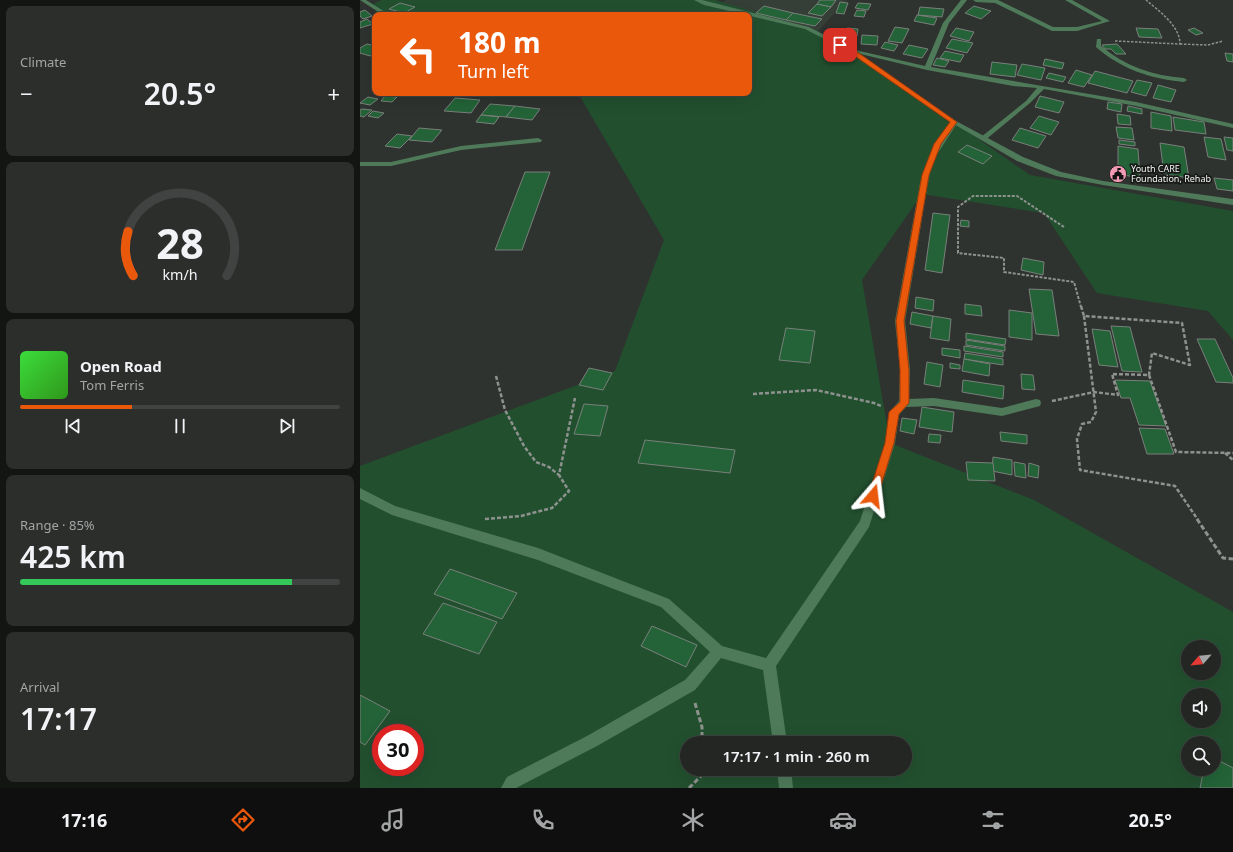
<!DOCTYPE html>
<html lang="en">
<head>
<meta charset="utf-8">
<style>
	:root { --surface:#232623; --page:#2b2e2b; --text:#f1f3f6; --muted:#a3a5a6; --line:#404341; --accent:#ea580c }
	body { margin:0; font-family:"Noto Sans",sans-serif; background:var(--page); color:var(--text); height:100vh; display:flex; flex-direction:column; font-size:15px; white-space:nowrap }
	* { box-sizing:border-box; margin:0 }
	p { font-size:13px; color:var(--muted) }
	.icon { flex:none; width:22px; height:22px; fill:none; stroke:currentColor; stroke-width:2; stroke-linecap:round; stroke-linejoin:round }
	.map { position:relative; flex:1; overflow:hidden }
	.details { display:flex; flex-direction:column; gap:6px; padding:6px; background:#131513; width:360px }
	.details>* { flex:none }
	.guide { position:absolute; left:12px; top:12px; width:380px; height:84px; border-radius:8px; box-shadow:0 4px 16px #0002,0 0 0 1px var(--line); background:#ea580c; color:#fff; overflow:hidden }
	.needle { width:26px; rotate:243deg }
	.buttons { position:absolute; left:821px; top:640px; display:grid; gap:8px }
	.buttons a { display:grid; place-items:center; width:40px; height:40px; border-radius:50%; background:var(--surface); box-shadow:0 4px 16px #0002,0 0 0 1px var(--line); font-size:20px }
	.speed { position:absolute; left:12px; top:724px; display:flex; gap:8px; font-size:20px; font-weight:700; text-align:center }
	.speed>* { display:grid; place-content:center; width:52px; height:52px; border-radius:50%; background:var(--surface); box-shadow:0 4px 16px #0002,0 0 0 1px var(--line); line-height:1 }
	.speed .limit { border:6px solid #d22; background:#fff; color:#111 }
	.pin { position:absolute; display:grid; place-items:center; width:34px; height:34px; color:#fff; margin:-17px; border-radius:8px; box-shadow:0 2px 6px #0006 }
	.me { position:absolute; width:44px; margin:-22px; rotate:17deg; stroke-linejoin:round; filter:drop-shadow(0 0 3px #0008) }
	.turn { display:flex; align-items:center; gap:14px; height:84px; padding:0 20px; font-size:18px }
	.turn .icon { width:52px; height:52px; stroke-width:2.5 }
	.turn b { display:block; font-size:28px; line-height:34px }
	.big { font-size:30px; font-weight:600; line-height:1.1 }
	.details .card { flex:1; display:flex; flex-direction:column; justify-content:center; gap:6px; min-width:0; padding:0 14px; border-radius:8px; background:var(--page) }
	.details .dial { align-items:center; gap:0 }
	.dial svg { height:104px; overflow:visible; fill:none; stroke:var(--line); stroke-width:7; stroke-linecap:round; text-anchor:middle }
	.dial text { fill:var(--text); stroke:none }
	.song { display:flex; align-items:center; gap:12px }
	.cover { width:48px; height:48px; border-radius:6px; background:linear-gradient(135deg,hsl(120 70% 55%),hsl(110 70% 35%)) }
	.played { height:4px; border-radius:2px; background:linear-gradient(90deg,var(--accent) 35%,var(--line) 35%) }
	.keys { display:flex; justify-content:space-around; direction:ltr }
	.heat { display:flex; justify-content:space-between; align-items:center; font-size:22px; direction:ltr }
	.charge { height:6px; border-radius:3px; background:linear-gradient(90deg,#34c759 85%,var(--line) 0) }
	.trip { position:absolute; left:320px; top:736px; width:232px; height:40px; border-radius:20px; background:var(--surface); box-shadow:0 4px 16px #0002,0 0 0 1px var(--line); font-weight:600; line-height:40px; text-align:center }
	.tab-bar { display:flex; height:64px; justify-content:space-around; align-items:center; background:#0e0f0e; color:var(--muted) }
	.tab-bar .icon { width:28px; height:28px }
	.tab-bar .on { color:var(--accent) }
	.tab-bar b { font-size:18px; color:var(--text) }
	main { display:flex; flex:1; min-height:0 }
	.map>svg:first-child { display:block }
	.built { fill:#353e37 }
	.green { fill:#22502f; fill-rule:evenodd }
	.building { fill:#236337; stroke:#7a7f7b }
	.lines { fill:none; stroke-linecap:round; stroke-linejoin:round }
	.path-far3 { stroke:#8e928f; stroke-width:1.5; stroke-dasharray:2.5 1.5; stroke-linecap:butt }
	.path-far2 { stroke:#8e928f; stroke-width:2; stroke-dasharray:3 1.5; stroke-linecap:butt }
	.path-far1 { stroke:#8e928f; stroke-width:2.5; stroke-dasharray:4 2; stroke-linecap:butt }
	.path { stroke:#8e928f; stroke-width:3; stroke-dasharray:5 2.5; stroke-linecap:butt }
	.minor { fill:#4e7a59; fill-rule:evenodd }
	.tertiary { fill:#4e7a59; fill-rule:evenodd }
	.route { fill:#ea580c; stroke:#983908 }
	.labels { text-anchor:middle; stroke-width:3.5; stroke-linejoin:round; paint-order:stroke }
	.far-poi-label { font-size:9px; fill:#f3f6f4; stroke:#181a18; text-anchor:start }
</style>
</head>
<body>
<main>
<section class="details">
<div class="card"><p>Climate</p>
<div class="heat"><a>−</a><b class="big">20.5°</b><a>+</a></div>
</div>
<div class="card dial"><svg viewBox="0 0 100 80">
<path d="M14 69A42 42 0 1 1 86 69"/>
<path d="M14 69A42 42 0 0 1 10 35" stroke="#ea580c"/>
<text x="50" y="56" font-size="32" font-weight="700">28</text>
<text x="50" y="72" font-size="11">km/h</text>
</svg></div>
<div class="card">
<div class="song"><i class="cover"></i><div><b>Open Road</b><p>Tom Ferris</p></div></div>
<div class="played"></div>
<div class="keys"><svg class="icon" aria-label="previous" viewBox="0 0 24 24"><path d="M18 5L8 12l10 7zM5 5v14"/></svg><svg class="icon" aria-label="pause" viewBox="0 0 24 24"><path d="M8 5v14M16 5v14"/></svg><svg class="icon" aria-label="next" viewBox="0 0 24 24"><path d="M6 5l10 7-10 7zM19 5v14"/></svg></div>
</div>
<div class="card"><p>Range · 85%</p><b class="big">425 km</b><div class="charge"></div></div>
<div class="card"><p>Arrival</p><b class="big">17:17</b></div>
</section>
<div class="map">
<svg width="873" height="788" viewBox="0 0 873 788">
	<rect width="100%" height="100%" fill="#2f332f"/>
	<path class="built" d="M366 0H487L458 31 362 3Z"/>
	<path class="green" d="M22 0H355L458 31 594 122 670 175 873 211V340L848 311 737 293 684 213 562 194 502 280 530 443 674 500 873 612V788H0V466L255 371 304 240 218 93H389V15H20L11 5ZM828 647H854V673H828ZM828 695H854V721H828ZM21 733H55V767H21ZM327 743H545V769H327ZM828 743H854V769H828Z"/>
	<g class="building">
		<path d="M460 0H476L471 7 457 4Z"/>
		<path d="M480 2 488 3 484 14 476 13Z"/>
		<path d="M40 3 55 7 44 13 29 9Z"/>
		<path d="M498 3 511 4 508 10 495 8Z"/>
		<path d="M457 4 471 7 462 16 448 13Z"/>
		<path d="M404 6 433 13 426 20 396 13Z"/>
		<path d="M614 6 631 11 621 19 605 13Z"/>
		<path d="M560 7 584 9 582 17 558 15Z"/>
		<path d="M5 10 12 16 3 19 0 16V12Z"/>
		<path d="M497 10 506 11 504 17 494 16Z"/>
		<path d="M433 13 462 19 455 26 426 20Z"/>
		<path d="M557 15 577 18 574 25 554 21Z"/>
		<path d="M7 19 13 24 0 28V22Z"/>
		<path d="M535 27 549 29 542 43 528 41Z"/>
		<path d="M487 28 498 29 497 36 486 35Z"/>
		<path d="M596 28 614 32 609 41 590 36Z"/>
		<path d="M776 28 798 29 802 38 779 37Z"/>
		<path d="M834 28 843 33 836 35 828 30Z"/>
		<path d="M502 35 518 36 517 45 501 44Z"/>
		<path d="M592 39 613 43 607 53 586 48Z"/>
		<path d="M525 42 538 45 534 51 521 48Z"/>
		<path d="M7 44 15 46V53L10 56 0 53V48Z"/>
		<path d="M757 44 766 54H756L751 49H745L742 45Z"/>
		<path d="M549 45 568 49 562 58 543 54Z"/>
		<path d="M585 51 604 55 600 62 580 58Z"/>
		<path d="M865 53 873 54V62L867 61Z"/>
		<path d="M577 58 589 61 585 67 573 65Z"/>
		<path d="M685 59 704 63 702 69 683 65Z"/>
		<path d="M632 62 657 65 655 77 630 74Z"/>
		<path d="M662 64 685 68 681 80 657 75Z"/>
		<path d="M716 70 732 75 724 87 708 83Z"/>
		<path d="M735 71 773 81 767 93 728 83Z"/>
		<path d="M689 73 706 77 703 82 686 78Z"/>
		<path d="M777 80 792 83 786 96 771 92Z"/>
		<path d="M798 85 816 90 811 102 793 98Z"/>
		<path d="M25 96 37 97 32 102 21 101Z"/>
		<path d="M680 96 704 102 699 113 675 107Z"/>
		<path d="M8 97 18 99 10 105 0 103Z"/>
		<path d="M95 98 120 100 111 113 84 111Z"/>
		<path d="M748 102 762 104 761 112 747 109Z"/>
		<path d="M130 104 155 106 146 117 121 115Z"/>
		<path d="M155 106 180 109 172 120 146 117Z"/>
		<path d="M768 106 782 109V114L767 111Z"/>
		<path d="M2 109 12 110 4 117 0 116V110Z"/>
		<path d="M13 111 24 113 18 118 8 116Z"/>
		<path d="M791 112 811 116 812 131 791 128Z"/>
		<path d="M757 114 770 116 771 125 758 124Z"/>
		<path d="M121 115 139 117 134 124 116 122Z"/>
		<path d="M679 116 699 122 691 135 670 128Z"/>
		<path d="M813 117 844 122 846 134 815 130Z"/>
		<path d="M756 127 772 128 774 140 758 138Z"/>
		<path d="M59 128 82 130 72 142 49 140Z"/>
		<path d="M660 128 686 136 678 148 652 140Z"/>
		<path d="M37 134 52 136 40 148 25 146Z"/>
		<path d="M844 137 861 139 866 160 848 157Z"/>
		<path d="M864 137 873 138V151L867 150Z"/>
		<path d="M759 140 775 142V146L759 144Z"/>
		<path d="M800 143 824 147 829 178 804 174Z"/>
		<path d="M607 145 632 156 623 164 598 152Z"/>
		<path d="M758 146 778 149 780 178 758 174Z"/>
		<path d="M165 172H190L162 250H135Z"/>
		<path d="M854 178 873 180V191L857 189Z"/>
		<path d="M573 213 590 215 582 273 565 270Z"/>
		<path d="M601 220 609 221V227L600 226Z"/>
		<path d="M663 258 684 262 683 275 661 270Z"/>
		<path d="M669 289 692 290 699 336 676 334Z"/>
		<path d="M556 297 574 300 573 311 555 308Z"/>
		<path d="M605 304 621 306 622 316 605 314Z"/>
		<path d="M649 310 672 313V340L649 337Z"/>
		<path d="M552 312 573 316 571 328 550 324Z"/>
		<path d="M573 316 591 319 589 341 570 338Z"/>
		<path d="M751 326 770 327 782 372 762 371Z"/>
		<path d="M426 328 455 331 450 363 419 360Z"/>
		<path d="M732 329 750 331 758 367 739 365Z"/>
		<path d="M606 333 646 339 645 345 606 339Z"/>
		<path d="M837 339H855L873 378V383L856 382Z"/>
		<path d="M606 340 645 346V351L606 345Z"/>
		<path d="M604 346 643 352V357L604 351Z"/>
		<path d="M582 348 600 350V358L582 355Z"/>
		<path d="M605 353 643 359V365L604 359Z"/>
		<path d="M604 359 630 364 629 376 602 371Z"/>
		<path d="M567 362 583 365 580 387 564 384Z"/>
		<path d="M590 363 600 365V369L590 368Z"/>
		<path d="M229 368 252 373 243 390 219 385Z"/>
		<path d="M661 374 673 375 675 390 662 389Z"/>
		<path d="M603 380 644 386 643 399 602 392Z"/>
		<path d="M755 380 790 381 806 426 779 425 770 398H761Z"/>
		<path d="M224 404 248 406 240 436 214 434Z"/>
		<path d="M562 407 594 412 592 432 559 427Z"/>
		<path d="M542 418 557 420 554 434 540 431Z"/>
		<path d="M779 428 805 429 814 454H787Z"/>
		<path d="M640 432 667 435V444L641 441Z"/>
		<path d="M569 434 581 435 580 443 568 442Z"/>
		<path d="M285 440 375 450 370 473 278 463Z"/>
		<path d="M633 457 652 460V475L632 471Z"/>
		<path d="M606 462 633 463 635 481 608 480Z"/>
		<path d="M654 462 665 464 666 478 655 476Z"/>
		<path d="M669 463 679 466 678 478 668 476Z"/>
		<path d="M90 569 157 593 142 619 74 594Z"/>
		<path d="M83 603 137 622 119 654 63 634Z"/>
		<path d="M292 626 337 645 326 667 281 646Z"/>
		<path d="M0 695 30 711 5 745 0 742Z"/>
		<path d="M854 758 873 768V788H840L844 769H854Z"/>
	</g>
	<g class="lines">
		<g class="path-far3">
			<path d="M755 41 820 44C820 26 799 11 786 0"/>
			<path d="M820 44 848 45 863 41"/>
		</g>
		<path class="path-far2" d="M704 227 657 196H613L598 207V253L644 258V272L714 282 721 307"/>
		<g class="path-far1">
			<path d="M721 306 724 316 822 323 830 365 792 353 789 375"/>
			<path d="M724 316 736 412 731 422 722 424 717 439 720 470 815 486 838 520"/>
			<path d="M136 376 145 410 164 446 176 462 189 467 199 475"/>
			<path d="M393 394 456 390 514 403 521 406"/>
			<path d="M692 401 734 392 758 395 752 374 789 375 816 452 873 453"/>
			<path d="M865 453 873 460"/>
			<path d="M125 519 161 516 192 508 209 491 199 475 215 398"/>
		</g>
		<g class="path">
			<path d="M837 519 863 558 873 559"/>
			<path d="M335 703 342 727V743"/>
			<path d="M329 788 341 776V769"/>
		</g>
		<g class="minor">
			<path d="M0 0H6L30 15H23Z"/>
			<path d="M601 0H607L589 23 571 67 776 102 873 124V128L776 106 684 89 670 103 624 141 620 139 621 137 666 101 677 88 653 86 567 70 488 51 491 49 565 66 583 23Z"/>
			<path d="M613 0H638L693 27H717L742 21 705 0H712L750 21 717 31H692L635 3 616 2Z"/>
			<path d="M737 39H741V46C765 66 793 76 824 78L827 80 824 82C791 79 761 69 736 47Z"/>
			<path d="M594 120 598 122 576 156 570 173 566 194 545 321 550 370 549 399 574 398 642 408 676 399 680 400 681 403 680 406 642 416 574 406 546 407 539 415 535 443 509 527 416 666 427 743H413L403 670 361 658 335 690 237 746 156 788H141L147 777 227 736 325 680 350 652 301 607 178 560 32 515 0 499V488L35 506 178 548 309 599 362 646 406 658 500 521 525 443 529 413 539 401 540 370 535 321 560 183C566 159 577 140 592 121Z"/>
			<path d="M178 138 182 140 181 142 101 150 31 166H0V162H31L101 146Z"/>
			<path d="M417 769H431L433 788H419Z"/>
		</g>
		<path class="tertiary" d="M334 0H342L449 27 493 50 596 121 663 157 701 172 743 181 873 199V205L743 185 696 176 657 161 592 123 489 52 445 29 344 5Z"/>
	</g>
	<path class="route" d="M480 43 493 49 597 122 581 144 569 175 544 321 549 370V403L539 414 534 443 518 496 517 500 513 501 510 500 508 496 525 443 529 412 540 402V370L536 321 562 175 574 144 590 122 489 52 478 46V44Z"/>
	<defs>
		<symbol id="civic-disc" viewBox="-11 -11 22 22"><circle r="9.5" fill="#f19ab3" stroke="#181a18"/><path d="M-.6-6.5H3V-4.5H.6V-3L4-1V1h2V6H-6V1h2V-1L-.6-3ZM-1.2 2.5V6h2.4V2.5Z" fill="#111"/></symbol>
	</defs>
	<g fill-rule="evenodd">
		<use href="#civic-disc" x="748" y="164" width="20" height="20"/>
	</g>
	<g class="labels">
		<g class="far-poi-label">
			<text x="771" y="172">Youth CARE<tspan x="771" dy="10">Foundation, Rehab</tspan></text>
		</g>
	</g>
</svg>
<div class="buttons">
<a><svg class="needle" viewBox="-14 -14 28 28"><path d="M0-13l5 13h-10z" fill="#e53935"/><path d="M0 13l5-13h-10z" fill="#a3a5a6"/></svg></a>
<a><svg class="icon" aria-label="sound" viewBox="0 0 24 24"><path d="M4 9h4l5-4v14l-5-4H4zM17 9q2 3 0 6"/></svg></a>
<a><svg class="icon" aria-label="search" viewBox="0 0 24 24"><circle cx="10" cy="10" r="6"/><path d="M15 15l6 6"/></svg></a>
</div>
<div class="speed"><div class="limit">30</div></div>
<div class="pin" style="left:480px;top:45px;background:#d93025"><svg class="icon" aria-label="arrive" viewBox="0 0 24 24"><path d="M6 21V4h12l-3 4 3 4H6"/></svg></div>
<svg class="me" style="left:513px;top:496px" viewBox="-20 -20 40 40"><path d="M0-17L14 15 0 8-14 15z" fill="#ea580c" stroke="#fff" stroke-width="4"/></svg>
<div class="trip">17:17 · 1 min · 260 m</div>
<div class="guide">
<div class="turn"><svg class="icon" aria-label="left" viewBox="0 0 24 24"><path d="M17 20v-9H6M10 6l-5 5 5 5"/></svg><div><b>180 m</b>Turn left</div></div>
</div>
</div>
</main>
<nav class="tab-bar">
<b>17:16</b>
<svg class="icon on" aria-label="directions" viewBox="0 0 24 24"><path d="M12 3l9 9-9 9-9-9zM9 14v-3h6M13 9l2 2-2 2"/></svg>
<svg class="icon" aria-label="music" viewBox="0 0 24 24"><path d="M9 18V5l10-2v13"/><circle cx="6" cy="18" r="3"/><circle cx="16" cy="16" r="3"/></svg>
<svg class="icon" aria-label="phone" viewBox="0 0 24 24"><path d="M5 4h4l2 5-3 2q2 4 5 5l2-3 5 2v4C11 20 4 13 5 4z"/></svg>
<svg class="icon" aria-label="climate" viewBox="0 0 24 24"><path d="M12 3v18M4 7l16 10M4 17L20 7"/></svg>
<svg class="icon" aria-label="car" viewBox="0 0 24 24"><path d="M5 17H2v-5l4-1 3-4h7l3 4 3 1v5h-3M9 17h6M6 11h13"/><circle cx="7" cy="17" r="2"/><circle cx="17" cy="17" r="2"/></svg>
<svg class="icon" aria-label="filters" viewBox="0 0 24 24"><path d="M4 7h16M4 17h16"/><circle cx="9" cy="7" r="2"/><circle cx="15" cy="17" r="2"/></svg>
<b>20.5°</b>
</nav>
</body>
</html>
